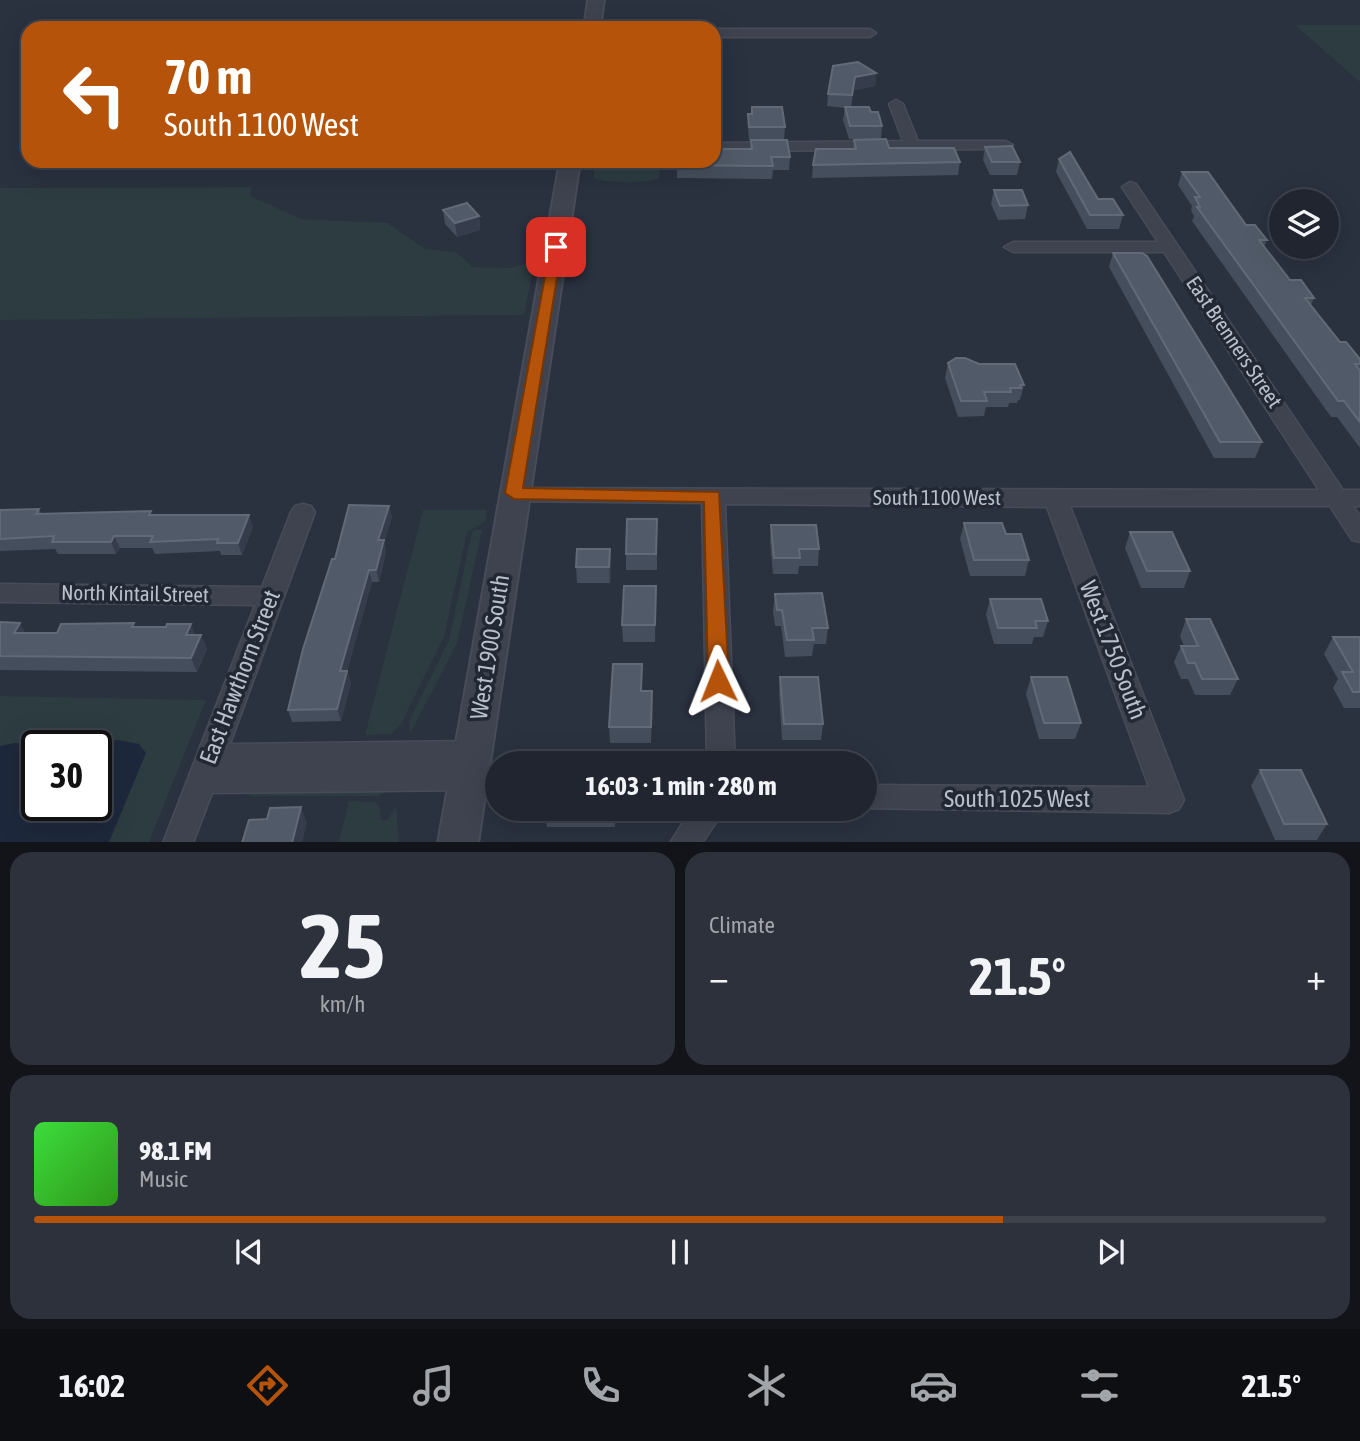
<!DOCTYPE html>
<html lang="en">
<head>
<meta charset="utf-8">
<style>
	:root { --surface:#20252f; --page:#2d313b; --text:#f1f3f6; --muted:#a2a5aa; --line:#3d424b; --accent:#b45309 }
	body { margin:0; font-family:"Asap Condensed",sans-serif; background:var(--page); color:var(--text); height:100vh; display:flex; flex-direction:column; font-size:26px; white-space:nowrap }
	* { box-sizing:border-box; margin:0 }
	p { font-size:23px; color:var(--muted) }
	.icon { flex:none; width:38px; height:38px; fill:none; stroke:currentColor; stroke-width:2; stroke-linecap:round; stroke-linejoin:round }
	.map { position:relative; height:842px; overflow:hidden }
	.side { display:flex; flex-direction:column; gap:10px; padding:10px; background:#12141a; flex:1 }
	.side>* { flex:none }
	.top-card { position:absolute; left:21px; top:21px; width:700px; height:147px; border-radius:21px; box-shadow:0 7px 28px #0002,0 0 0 2px var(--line); background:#b45309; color:#fff; overflow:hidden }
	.controls { position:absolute; left:1269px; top:189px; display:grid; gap:14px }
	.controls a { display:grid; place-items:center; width:70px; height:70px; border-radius:50%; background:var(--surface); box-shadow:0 7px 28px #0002,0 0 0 2px var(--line); font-size:35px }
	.speed { position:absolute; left:21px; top:730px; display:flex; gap:14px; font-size:35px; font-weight:700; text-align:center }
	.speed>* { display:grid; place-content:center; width:91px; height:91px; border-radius:50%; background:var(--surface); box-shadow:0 7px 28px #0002,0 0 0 2px var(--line); line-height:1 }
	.speed .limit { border:4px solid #111; border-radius:10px; background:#fff; color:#111 }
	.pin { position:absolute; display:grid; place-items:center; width:60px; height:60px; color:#fff; margin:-30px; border-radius:14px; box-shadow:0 4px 10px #0006 }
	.me { position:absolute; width:77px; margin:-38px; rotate:358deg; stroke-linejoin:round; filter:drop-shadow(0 0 5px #0008) }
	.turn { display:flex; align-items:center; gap:24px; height:147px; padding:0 28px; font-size:32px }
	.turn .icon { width:91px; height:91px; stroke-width:2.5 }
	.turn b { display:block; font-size:49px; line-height:60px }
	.big { font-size:52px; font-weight:700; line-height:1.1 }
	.side .tile { flex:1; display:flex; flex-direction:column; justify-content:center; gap:10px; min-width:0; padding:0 24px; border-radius:21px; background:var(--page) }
	.side .dial { align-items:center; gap:0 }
	.dial b { font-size:91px; line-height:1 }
	.song { display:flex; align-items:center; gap:21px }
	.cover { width:84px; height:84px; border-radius:10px; background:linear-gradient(135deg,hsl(120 70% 55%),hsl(110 70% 35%)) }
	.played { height:7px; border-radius:4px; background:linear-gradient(90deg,var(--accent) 75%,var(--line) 75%) }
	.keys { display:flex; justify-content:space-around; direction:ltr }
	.heat { display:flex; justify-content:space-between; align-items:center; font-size:38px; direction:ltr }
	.side .tiles { flex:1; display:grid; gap:10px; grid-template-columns:1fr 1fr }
	.tile:last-child { grid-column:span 2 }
	.trip { position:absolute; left:485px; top:751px; width:392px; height:70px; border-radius:35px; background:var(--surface); box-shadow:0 7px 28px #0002,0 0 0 2px var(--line); font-weight:700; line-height:70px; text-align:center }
	.dock { display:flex; height:112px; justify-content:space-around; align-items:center; background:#0d0f13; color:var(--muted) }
	.dock .icon { width:49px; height:49px }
	.dock .selected { color:var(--accent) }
	.dock b { font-size:32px; color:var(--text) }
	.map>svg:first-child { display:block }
	.green { fill:#2c3c40; fill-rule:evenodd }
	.water { fill:#1e283c }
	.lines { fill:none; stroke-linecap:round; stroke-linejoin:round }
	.minor-casing { stroke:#474c58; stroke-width:3 }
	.tertiary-casing { stroke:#474c58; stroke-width:4 }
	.minor { fill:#3e434f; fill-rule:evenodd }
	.tertiary { fill:#3e434f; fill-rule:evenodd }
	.wall { fill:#454e5c }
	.shaded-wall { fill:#353d4c }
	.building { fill:#515a68; stroke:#626a77; stroke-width:2 }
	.route { fill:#b45309; stroke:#753606; stroke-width:2 }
	.labels { text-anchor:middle; stroke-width:7; stroke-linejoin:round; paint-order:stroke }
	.street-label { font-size:21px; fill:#babfc9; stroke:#222834 }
	.near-street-label { font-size:24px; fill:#babfc9; stroke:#222834 }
</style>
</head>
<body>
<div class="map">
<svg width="1360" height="843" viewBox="0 0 1360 843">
	<rect width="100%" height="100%" fill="#2a313f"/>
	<g class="green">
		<path d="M1295 25H1360V82Z"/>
		<path d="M630 161 661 163 659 178C649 184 604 183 594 178V169C607 165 618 172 632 167Z"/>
		<path d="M251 187V196L301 219 388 223 425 249 456 252 473 267 509 268 525 264 536 254 524 315 0 320V188Z"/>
		<path d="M423 510H487L485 522 467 532 444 637 400 726 391 734 365 735Z"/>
		<path d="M475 529 482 530 457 643 410 734 409 721 449 640 472 532Z"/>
		<path d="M0 696 206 700 149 842 0 843ZM37 746H96V805H37Z"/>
		<path d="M382 790 385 792 379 796H251L240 791Z"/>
		<path d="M349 801 375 802 380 808 381 820H387L396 807 399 842H339Z"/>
	</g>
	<path class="water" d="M118 740 139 744 146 753 109 842H0V746L15 743 40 745 37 746V805H96V746L89 745Z"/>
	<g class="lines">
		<defs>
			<g id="minor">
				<path d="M714 29H870L876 33 870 37H714Z"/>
				<path d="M896 100 903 104 918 141H1006L1013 145 1006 149 714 151V143L903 141 889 104Z"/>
				<path d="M1130 182 1136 184 1343 490H1360V506H1353L1360 516V542L1352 540 1330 506H1070L1184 800 1179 809 1169 813 857 808H864V785L1149 787 1047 507 725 504 735 763H707L702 503 514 501 506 498 503 493 506 488 1319 490 1164 252H1013L1004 247 1013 242H1158L1122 187Z"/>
				<path d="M303 504 311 506 315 512 230 744 473 741 483 744 487 753 483 762 471 765 479 768 484 777 479 786 469 790 212 793 193 843H163L255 605 0 602V584L262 587 291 512 295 506Z"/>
				<path d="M692 808H726L702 843H670Z"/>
			</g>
			<g id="tertiary">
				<path d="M588 0H604L600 28H584Z"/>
				<path d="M560 161H580L478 843H438Z"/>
			</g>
		</defs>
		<use href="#minor" class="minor-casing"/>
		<use href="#tertiary" class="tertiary-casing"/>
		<use href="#minor" class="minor"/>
		<use href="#tertiary" class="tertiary"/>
	</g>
	<g class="wall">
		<path d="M876 73 875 86 854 90 851 107 871 112 882 126 881 139H849L843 120 845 108 827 106 828 94Z"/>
		<path d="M752 107 785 127 784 140H749L748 127V114H751Z"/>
		<path d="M751 140 790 157 789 170H773L772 179 677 178V161L750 149Z"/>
		<path d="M854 140 960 162 958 175 812 178 813 165 853 149Z"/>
		<path d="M985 147 1020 162 1017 175H990L983 160Z"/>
		<path d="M1059 159 1098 199 1123 215 1119 229H1087L1056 172Z"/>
		<path d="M1182 172 1246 225 1267 240 1264 247 1290 280 1314 298 1311 305 1340 342 1360 359V448L1337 417H1331L1192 221 1194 216 1191 210 1192 206 1178 185Z"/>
		<path d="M994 190 1028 205 1025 219 998 220 991 204Z"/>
		<path d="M443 210 479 216 480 230 457 237 445 224Z"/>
		<path d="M1113 253 1262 442 1255 458H1214L1109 267Z"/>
		<path d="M948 363 979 364 1024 385 1020 400H1018L1017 403H1009L1008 407H986L984 416 958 417 945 378Z"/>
		<path d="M39 509 41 513 152 515 253 527 242 555H221L220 551 155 554 152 548H120L116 554H58L55 549 0 551V510Z"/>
		<path d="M392 517 384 542 386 552 379 582H372L347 671 351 683 341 721 292 722 288 710 335 559Z"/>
		<path d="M657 519V570H626V554Z"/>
		<path d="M964 523 1006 534 1029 560 1025 576H970L960 539Z"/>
		<path d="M771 525 819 549 818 566H799L798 574H773L770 541Z"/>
		<path d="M1130 532 1190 571 1184 588H1141L1125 548Z"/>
		<path d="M610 549 611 565 610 583H577L576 567Z"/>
		<path d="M656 586 655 642H623L622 625Z"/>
		<path d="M775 594 828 628 826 644H814L812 656 785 657 781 626H775L773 611Z"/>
		<path d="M990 599 1048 621 1043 637H1034L1032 644H994L986 615Z"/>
		<path d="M1186 619 1238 679 1230 695H1195L1188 679H1181L1174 662 1181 646H1184L1180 636Z"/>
		<path d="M0 622 25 633H57L136 627H166L191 624 195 635H201L207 649 197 672 0 670Z"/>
		<path d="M1333 637H1360V708H1344L1333 688 1338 679 1324 654Z"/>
		<path d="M642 664V691L652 707 651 743H610L609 727Z"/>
		<path d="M780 677 823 724 821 740H782L779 693Z"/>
		<path d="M1031 677 1081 723 1075 739H1039L1026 694Z"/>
		<path d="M1260 770 1327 824 1317 840H1275L1251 786Z"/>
		<path d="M545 808H616L615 827H547Z"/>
	</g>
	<g class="shaded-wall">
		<path d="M876 73 875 86 854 90 851 108 855 77Z"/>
		<path d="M479 216 480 230 457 237 455 223Z"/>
		<path d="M389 506 392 517 384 542 386 552 379 582 376 570 378 540Z"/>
		<path d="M249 515 253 527 242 555 238 543Z"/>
		<path d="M114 536 120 548 116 554 111 542Z"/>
		<path d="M610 549 611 565 610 583 609 567Z"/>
		<path d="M369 570 372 582 344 683 340 671Z"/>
		<path d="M20 623 28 637 14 633Z"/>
		<path d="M191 624 196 638 186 635Z"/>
		<path d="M201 635 207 649 197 672 191 658Z"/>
		<path d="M347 671 351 683 341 721 337 709Z"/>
		<path d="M301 807 307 823 302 843H292Z"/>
		<path d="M615 808H616L615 827 614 811Z"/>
	</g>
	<g class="building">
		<path d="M858 62 876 73 855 77 852 95 828 94 833 66Z"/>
		<path d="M752 107H782L785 127H749L748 114H752Z"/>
		<path d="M845 107H869L871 112H878L882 126H850Z"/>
		<path d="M886 139 889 148H954L960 162 813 165 816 149H856L854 140Z"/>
		<path d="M751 140H787L790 157H771L773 166 677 165V161H714V149H752Z"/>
		<path d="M1012 146 1020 162H992L985 147Z"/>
		<path d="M1070 152 1098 199H1113L1123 215H1090L1059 159Z"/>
		<path d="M1182 172H1208L1246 225H1255L1267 240H1259L1290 280H1301L1314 298H1305L1340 342H1346L1360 359V364H1355L1360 371V422L1344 401H1338L1197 207H1200L1195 197H1200Z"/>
		<path d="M994 190H1022L1028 205 1000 206Z"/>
		<path d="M467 203 479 216 455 223 443 210Z"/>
		<path d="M1113 253H1142L1147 256 1262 442H1220Z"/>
		<path d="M956 358H965L979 364H1015L1024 385H1020L1021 388H1010L1011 392H984L987 401H961L948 363Z"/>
		<path d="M349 505 389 506 378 540H384L376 570H369L340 671H347L337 709 288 710 303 649 332 559H335Z"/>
		<path d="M39 509 36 514 151 511 149 515H249L238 543H217L218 539 150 542 153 536H114L111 542H52L54 536 0 539V510Z"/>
		<path d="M627 519H657L656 554H626Z"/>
		<path d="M964 523H1002L1006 534H1021L1029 560H974Z"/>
		<path d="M771 525H816L819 549H799L800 558H774Z"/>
		<path d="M1130 532H1172L1190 571H1147Z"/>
		<path d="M577 549H610L609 567H576Z"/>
		<path d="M624 586H656L655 625H622Z"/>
		<path d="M822 593 828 628H812L814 640H787L782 610H777L775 594Z"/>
		<path d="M990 599H1041L1048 621H1035L1037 628H998Z"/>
		<path d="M1186 619H1210L1238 679H1202L1195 663H1188L1181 646H1198Z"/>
		<path d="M0 622 20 623 14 633H57L61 624 134 623 132 627H166L167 624H191L186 635H201L191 658 0 656Z"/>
		<path d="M1333 637H1360V692H1353L1342 672H1353Z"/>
		<path d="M613 664H642L641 691H652L651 727H609Z"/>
		<path d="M780 677H818L823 724H784Z"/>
		<path d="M1031 677H1067L1081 723H1044Z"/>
		<path d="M551 754H599L598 763H550Z"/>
		<path d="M1260 770H1301L1327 824H1284Z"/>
		<path d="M301 807 292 843H242L249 820 267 819 270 808Z"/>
		<path d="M545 808H615L614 811H545Z"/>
	</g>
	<path class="route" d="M551 244 562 247 523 488 719 492 729 681 726 687H711L708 681 704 502 514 499 505 493Z"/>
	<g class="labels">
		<g class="street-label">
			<text transform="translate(1234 342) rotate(56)" y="7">East Brenners Street</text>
			<text x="937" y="505">South 1100 West</text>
			<text transform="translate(135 594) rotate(1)" y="7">North Kintail Street</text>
		</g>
		<g class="near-street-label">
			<text transform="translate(490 647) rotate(-81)" y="8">West 1900 South</text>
			<text transform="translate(1113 650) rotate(69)" y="8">West 1750 South</text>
			<text transform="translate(240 677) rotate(-69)" y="8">East Hawthorn Street</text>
			<text x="1017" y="807">South 1025 West</text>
		</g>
	</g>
</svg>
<div class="controls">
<a><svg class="icon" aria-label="layers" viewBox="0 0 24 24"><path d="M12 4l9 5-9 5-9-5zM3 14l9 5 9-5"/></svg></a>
</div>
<div class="speed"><div class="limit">30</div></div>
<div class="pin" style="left:556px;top:247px;background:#d93025"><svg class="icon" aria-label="arrive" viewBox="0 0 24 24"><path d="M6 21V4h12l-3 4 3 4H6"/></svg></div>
<svg class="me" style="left:718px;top:681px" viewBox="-20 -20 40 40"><path d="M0-17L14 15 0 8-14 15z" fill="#b45309" stroke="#fff" stroke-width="4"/></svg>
<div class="trip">16:03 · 1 min · 280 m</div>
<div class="top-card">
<div class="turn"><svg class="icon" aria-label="left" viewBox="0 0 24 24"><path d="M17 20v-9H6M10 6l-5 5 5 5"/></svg><div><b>70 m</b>South 1100 West</div></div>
</div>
</div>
<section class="side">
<div class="tiles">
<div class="tile dial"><b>25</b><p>km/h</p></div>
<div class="tile"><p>Climate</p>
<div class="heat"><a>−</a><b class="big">21.5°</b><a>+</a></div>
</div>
<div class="tile">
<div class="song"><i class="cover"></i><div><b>98.1 FM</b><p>Music</p></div></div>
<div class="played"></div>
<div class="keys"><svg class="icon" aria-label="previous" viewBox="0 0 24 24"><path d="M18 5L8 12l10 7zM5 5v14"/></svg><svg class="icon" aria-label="pause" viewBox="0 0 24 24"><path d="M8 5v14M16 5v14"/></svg><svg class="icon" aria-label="next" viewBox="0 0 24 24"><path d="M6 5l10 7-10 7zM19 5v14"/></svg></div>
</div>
</div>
</section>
<nav class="dock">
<b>16:02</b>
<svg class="icon selected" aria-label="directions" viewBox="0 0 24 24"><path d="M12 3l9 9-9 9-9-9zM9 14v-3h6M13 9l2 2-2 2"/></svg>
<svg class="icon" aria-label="music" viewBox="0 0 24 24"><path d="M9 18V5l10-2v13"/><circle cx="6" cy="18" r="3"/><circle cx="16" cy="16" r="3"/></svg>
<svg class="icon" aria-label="phone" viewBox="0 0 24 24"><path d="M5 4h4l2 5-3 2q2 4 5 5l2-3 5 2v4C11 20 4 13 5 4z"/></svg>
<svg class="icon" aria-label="climate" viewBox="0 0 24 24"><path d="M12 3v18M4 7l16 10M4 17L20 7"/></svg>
<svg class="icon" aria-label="car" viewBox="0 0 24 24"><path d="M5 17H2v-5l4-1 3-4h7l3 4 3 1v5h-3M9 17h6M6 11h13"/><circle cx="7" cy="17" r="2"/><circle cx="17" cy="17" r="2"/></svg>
<svg class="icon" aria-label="filters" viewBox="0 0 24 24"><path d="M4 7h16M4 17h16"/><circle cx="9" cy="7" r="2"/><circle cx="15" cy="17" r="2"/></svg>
<b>21.5°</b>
</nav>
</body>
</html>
